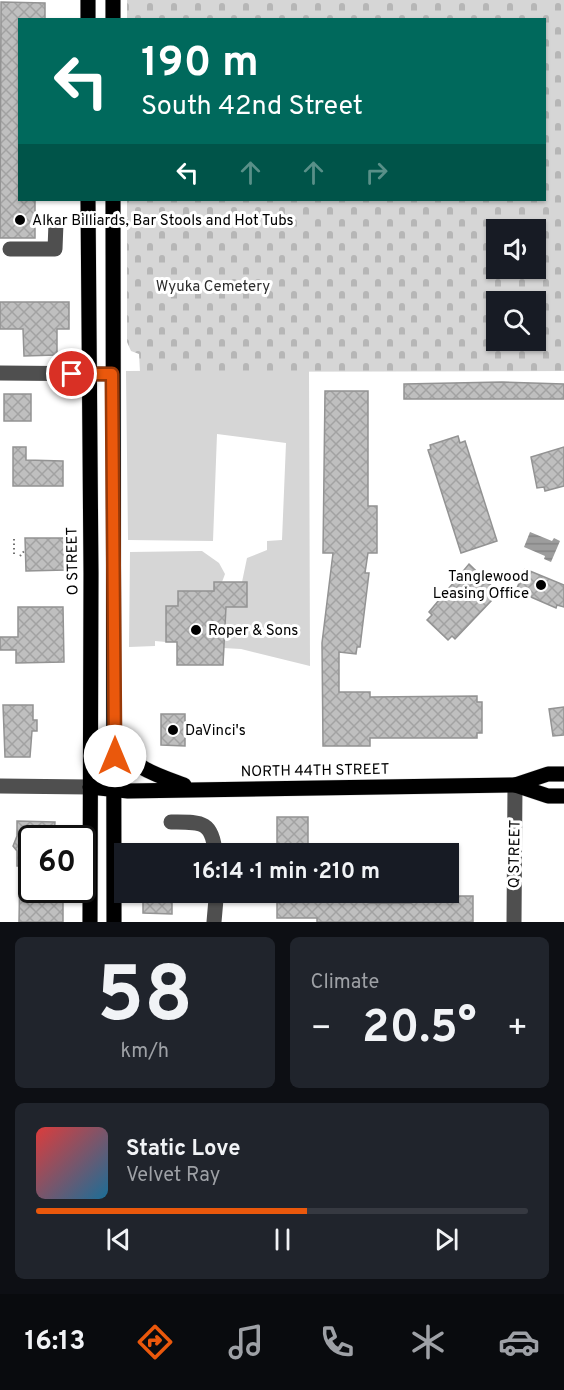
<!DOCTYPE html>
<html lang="en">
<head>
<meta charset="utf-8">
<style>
	:root { --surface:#171b24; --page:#20242c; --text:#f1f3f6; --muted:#9ea1a6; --line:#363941; --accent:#ea580c }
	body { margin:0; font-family:Overpass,sans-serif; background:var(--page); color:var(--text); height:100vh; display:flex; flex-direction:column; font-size:22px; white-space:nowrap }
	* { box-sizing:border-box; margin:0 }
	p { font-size:20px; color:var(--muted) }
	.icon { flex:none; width:33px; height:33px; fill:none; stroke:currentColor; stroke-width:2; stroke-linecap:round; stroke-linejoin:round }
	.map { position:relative; height:922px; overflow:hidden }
	.details { display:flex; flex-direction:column; gap:15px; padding:15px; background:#0d0f14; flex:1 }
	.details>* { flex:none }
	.banner { position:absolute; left:18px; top:18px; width:528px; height:183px; border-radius:0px; box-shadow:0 2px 4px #0004; background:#00695c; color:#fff; overflow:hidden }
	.fabs { position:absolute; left:486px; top:219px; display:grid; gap:12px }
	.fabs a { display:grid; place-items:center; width:60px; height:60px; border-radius:0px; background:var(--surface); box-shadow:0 2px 4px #0004; font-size:30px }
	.speed { position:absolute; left:18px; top:825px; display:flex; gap:12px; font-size:30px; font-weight:700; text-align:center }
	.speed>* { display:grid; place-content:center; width:78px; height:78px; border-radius:50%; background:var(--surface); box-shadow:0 2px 4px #0004; line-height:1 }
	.speed .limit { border:3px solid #111; border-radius:9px; background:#fff; color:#111 }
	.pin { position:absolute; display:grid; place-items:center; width:51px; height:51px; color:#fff; margin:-26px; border:3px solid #fff; border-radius:50%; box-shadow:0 2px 6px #0007 }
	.me { position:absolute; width:66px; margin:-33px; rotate:0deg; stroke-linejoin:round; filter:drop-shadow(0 0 4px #0008) }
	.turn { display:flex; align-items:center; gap:21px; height:126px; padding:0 24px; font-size:27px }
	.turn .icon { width:78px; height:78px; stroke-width:2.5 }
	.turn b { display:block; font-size:42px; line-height:51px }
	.lanes { display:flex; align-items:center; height:57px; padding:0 24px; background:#0003; justify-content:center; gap:30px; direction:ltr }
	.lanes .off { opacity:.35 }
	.big { font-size:45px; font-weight:700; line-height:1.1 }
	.details .card { flex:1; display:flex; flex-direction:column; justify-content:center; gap:9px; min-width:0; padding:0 21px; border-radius:9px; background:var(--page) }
	.details .dial { align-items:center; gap:0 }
	.dial b { font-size:78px; line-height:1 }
	.song { display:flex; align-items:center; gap:18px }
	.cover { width:72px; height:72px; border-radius:9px; background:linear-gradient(135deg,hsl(0 70% 55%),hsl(200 70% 35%)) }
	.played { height:6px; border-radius:3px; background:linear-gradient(90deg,var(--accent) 55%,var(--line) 55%) }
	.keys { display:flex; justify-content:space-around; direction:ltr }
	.heat { display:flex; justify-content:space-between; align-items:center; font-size:33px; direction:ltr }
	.details .tiles { flex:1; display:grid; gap:15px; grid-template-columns:1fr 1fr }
	.card:last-child { grid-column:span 2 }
	.trip { position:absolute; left:114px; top:843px; width:345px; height:60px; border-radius:0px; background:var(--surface); box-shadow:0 2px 4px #0004; font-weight:700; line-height:60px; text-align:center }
	.tab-bar { display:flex; height:96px; justify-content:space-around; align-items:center; background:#090b0e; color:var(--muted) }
	.tab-bar .icon { width:42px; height:42px }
	.tab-bar .selected { color:var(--accent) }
	.tab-bar b { font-size:27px; color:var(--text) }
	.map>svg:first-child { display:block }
	.green { fill:#d6d6d6 }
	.cemetery { fill:url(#cemetery-stones); fill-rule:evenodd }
	.water { fill:url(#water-rules) }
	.building { fill:url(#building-cross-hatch); stroke:#939393; stroke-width:1.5 }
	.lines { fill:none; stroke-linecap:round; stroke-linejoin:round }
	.major-casing { stroke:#dbdbdb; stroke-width:16 }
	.path { stroke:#717171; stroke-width:2; stroke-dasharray:1.5 3; stroke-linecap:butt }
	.minor { stroke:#4f4f4f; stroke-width:15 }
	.major { stroke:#000; stroke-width:15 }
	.route-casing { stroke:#983908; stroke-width:15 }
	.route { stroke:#ea580c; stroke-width:10 }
	.poi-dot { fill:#000; stroke:#fff; stroke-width:2 }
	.labels { text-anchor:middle; stroke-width:6; stroke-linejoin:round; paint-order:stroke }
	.poi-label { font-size:15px; fill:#000; stroke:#fff; text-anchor:start }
	.park-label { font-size:15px; fill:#2d2d2d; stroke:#fff }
	.street-label { font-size:15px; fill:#000; stroke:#fff }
</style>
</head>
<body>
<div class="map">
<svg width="564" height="922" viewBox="0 0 564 922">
	<defs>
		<pattern id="cemetery-stones" width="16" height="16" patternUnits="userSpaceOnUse" patternTransform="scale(1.5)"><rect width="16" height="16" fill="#d6d6d6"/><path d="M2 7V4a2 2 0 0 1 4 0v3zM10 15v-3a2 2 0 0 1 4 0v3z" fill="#b6b6b6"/></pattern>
		<pattern id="water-rules" width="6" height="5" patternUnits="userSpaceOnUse" patternTransform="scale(1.5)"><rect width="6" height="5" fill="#9d9d9d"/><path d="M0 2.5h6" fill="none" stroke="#858585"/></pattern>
		<pattern id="building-cross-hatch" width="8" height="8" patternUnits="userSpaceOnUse" patternTransform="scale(1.5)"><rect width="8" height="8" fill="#bfbfbf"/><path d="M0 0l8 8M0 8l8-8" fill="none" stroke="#a2a2a2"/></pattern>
	</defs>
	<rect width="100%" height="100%" fill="#fff"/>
	<g class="green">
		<path d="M309 370 310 666 241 649 223 648 226 638 225 607H247V582H242L247 558 267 550V541L282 540 286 443 217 434 213 541 128 540 126 371Z"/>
		<path d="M202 551 219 563 225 574 222 582H214V591H178V606H166V642L155 641V646L129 647 130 552Z"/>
	</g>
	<path class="cemetery" d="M127 0H564V371L140 372 139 354 131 351 127 342V200H544V20H127ZM496 230H536V268H496ZM496 302H536V340H496Z"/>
	<path class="water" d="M530 532 552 541 554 538 560 541 551 562 544 559 545 556 524 547Z"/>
	<g class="building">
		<path d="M1 2 45 3V20H20V200H35V238H0Z"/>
		<path d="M0 302H69V329H57V355L24 356 23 329H0Z"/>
		<path d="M502 382 564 384V399H404V384Z"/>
		<path d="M325 391H368V506H377V553H368L365 573H369L360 647H357L356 654 339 652V692H370V697L477 696V702H482V733H477V738H370V746H323L322 643 333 553H323Z"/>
		<rect x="4" y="394" width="27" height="27"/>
		<path d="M458 436 460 443 465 441 497 541 461 553 428 450 431 449 430 445Z"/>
		<path d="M13 447H26V460L63 461V486H13Z"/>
		<path d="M564 447V486L545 491 544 487 537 488 531 457Z"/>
		<path d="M25 538H66V570L26 571Z"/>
		<path d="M469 564 496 590 492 595 494 598 455 639 452 636 448 640 427 620 432 615 429 612Z"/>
		<path d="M525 569 564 585V607L557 605 556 608 524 594 525 591 517 588Z"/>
		<path d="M214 582H247V607H226L223 665H177V642H166V606H178V591H214Z"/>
		<path d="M18 607H63L64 662 16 663V650H0V637H18Z"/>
		<path d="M3 705H33V720H37V731H32L30 757H5Z"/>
		<path d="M564 707V735L553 736 549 709Z"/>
		<path d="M161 714H185V746L161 745Z"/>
		<rect x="277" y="817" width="31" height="37"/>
		<path d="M17 821 55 822 54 838H32V890H63V922H19L20 866H17V851L13 846 17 836Z"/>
		<path d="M143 892H172V914L143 913Z"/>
		<path d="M277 892H370V903H411V896H473V922H317V918H277Z"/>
	</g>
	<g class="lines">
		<defs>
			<g id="major">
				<path d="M88 20V0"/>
				<path d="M113 20V0"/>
				<path d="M88 200 91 573 90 922"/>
				<path d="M113 200 114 922"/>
				<path d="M115 739C135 769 151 773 184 785"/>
				<path d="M515 785 548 796H564"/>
				<path d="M90 787 128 791 515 785 548 774H564"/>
			</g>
		</defs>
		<use href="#major" class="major-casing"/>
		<g class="path">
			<path d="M14 539V556"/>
			<path d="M20 556 25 550"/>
		</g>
		<g class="minor">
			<path d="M10 249H55L56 223"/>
			<path d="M0 373 112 374"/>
			<path d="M0 786 90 787"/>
			<path d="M171 822C200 822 213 820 215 854"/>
			<path d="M214 922 216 899"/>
			<path d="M514 922 515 785"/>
		</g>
		<use href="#major" class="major"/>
	</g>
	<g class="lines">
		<defs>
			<path id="route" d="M72 374H112L115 756"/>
		</defs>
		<use href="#route" class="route-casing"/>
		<use href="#route" class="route"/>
	</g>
	<g class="poi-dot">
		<circle cx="20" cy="220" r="6"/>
		<circle cx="541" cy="585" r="6"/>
		<circle cx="196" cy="630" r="6"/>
		<circle cx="173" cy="730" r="6"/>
	</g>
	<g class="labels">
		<g class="poi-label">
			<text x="32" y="225">Alkar Billiards, Bar Stools and Hot Tubs</text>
			<text x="529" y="581" text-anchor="end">Tanglewood<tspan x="529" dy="17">Leasing Office</tspan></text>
			<text x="208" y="635">Roper &amp; Sons</text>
			<text x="185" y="735">DaVinci's</text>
		</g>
		<g class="park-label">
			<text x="213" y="291">Wyuka Cemetery</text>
		</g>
		<g class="street-label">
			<text transform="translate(72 561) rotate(-91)" y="5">O STREET</text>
			<text transform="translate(315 770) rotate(-1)" y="5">NORTH 44TH STREET</text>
			<text transform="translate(514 854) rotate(-89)" y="5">Q STREET</text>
		</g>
	</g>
</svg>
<div class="fabs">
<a><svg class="icon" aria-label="sound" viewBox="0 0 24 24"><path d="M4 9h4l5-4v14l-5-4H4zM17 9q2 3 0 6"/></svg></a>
<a><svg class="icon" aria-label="search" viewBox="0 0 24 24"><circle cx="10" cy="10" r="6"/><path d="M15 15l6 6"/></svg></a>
</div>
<div class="speed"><div class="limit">60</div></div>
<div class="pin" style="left:72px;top:374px;background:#d93025"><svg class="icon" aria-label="arrive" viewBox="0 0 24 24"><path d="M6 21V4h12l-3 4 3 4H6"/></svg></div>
<svg class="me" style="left:115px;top:756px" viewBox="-20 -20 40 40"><circle r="19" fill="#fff"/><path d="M0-13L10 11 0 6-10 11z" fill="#ea580c"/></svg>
<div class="trip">16:14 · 1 min · 210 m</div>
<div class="banner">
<div class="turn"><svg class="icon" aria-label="left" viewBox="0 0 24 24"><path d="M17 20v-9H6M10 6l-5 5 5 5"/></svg><div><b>190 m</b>South 42nd Street</div></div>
<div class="lanes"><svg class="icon" aria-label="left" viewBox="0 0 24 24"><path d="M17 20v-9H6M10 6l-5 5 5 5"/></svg><svg class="icon off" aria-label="ahead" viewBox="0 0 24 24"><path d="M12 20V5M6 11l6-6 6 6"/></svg><svg class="icon off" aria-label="ahead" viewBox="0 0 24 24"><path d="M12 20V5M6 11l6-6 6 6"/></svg><svg class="icon off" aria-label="right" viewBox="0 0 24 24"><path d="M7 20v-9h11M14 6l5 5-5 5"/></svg></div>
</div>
</div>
<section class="details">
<div class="tiles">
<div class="card dial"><b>58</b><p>km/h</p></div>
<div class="card"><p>Climate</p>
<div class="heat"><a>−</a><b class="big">20.5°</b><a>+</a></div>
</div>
<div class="card">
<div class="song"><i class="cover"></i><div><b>Static Love</b><p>Velvet Ray</p></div></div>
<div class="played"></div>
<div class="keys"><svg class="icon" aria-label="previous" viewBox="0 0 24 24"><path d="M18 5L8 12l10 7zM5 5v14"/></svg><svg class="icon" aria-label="pause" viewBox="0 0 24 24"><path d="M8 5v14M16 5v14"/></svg><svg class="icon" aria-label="next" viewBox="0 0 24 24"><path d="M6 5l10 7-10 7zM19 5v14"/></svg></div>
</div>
</div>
</section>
<nav class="tab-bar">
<b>16:13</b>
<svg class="icon selected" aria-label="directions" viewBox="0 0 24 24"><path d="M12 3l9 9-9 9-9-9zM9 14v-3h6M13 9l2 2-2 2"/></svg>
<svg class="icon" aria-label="music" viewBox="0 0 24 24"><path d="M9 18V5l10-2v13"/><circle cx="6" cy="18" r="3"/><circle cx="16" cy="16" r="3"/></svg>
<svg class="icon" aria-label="phone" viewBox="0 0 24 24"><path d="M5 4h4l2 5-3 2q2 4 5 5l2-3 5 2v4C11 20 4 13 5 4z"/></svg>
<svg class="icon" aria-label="climate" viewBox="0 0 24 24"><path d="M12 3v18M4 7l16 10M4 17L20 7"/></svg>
<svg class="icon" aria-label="car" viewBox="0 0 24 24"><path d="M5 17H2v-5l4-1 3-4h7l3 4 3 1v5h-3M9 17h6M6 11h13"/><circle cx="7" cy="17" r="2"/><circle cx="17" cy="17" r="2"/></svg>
</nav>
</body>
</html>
